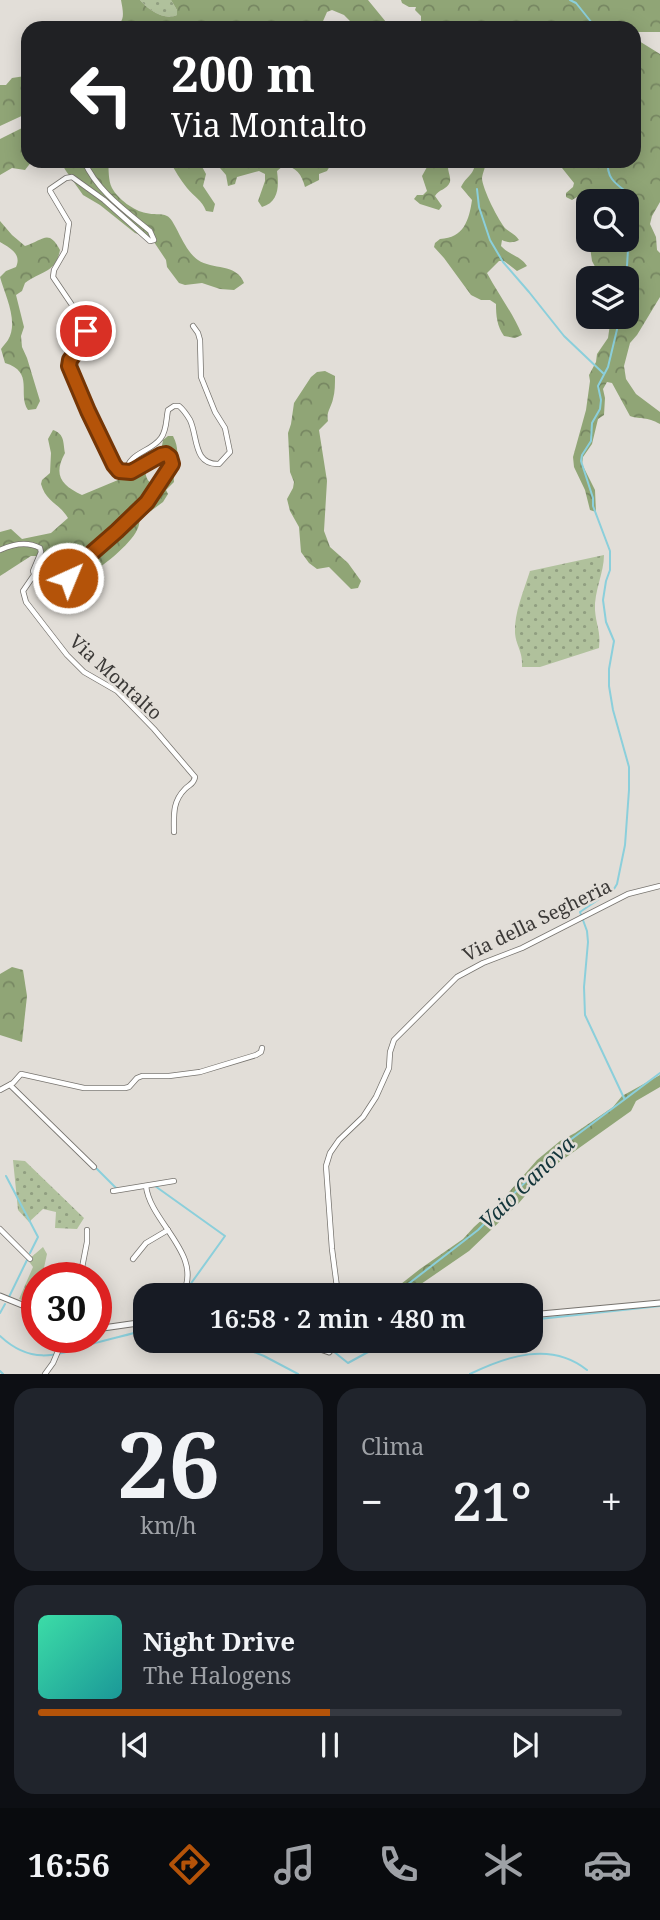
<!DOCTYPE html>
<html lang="it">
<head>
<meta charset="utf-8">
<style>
	:root { --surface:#171b24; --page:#20242c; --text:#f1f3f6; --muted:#9ea1a6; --line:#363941; --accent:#b45309 }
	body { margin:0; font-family:"Noto Serif",serif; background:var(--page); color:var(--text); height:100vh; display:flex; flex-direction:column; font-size:26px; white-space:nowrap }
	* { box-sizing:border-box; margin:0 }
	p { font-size:23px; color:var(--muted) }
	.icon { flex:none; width:38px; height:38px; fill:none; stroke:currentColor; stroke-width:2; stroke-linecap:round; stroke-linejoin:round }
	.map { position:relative; height:1374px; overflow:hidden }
	.sheet { display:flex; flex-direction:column; gap:14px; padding:14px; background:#0d0f14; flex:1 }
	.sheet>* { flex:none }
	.hud { position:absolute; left:21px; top:21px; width:620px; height:147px; border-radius:21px; box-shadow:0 4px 18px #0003; background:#202124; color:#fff; overflow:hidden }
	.buttons { position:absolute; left:576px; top:189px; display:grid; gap:14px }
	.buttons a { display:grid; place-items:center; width:63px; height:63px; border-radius:14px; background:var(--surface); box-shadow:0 4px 18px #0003; font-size:35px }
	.speed { position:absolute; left:21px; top:1262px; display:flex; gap:14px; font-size:35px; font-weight:700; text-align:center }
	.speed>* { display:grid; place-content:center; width:91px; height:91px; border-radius:50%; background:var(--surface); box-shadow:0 4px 18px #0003; line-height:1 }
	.speed .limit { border:10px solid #d22; background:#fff; color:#111 }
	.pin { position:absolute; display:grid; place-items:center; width:60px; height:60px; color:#fff; margin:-30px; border:4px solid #fff; border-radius:50%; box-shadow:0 2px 7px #0007 }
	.me { position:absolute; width:77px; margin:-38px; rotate:44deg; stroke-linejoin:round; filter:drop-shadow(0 0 5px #0008) }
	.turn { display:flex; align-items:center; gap:24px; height:147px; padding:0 35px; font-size:32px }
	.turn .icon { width:91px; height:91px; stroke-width:2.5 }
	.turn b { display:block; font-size:49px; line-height:60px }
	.big { font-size:52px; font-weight:600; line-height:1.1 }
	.sheet .tile { flex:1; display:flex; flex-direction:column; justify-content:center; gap:10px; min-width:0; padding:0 24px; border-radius:21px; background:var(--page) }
	.sheet .dial { align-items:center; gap:0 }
	.dial b { font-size:91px; line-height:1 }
	.song { display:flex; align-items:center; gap:21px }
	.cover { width:84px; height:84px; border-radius:10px; background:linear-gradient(135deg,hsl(160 70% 55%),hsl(180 70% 35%)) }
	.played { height:7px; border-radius:4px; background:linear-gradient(90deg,var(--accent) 50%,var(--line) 50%) }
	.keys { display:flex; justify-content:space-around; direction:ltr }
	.heat { display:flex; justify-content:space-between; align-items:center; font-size:38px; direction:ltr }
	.sheet .tiles { flex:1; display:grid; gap:14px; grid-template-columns:1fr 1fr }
	.tile:last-child { grid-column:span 2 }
	.trip { position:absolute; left:133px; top:1283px; width:410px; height:70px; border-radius:21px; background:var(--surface); box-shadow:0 4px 18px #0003; font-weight:600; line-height:70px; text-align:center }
	.tabs { display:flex; height:112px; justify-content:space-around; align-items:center; background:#090b0e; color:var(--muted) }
	.tabs .icon { width:49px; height:49px }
	.tabs .on { color:var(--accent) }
	.tabs b { font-size:32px; color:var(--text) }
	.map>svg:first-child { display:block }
	.grass { fill:url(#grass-dots) }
	.forest { fill:url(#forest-crowns) }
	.park { fill:url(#park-tufts) }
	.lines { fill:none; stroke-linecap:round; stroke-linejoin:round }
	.stream { stroke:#8bcfdb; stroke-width:2 }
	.street-casing { stroke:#77746f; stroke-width:6 }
	.secondary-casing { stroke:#77746f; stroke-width:7 }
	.street { stroke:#fff; stroke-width:4.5 }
	.secondary { stroke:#fff; stroke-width:5 }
	.route-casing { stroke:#753606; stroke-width:18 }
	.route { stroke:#b45309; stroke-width:12 }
	.labels { text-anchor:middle; stroke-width:5; stroke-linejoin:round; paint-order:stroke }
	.street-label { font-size:19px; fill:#3b3937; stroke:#e2ded8 }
	.water-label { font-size:21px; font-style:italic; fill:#14363b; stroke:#e2ded8 }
</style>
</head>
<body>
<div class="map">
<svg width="660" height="1374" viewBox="0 0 660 1374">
	<defs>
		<pattern id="grass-dots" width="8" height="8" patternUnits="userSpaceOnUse" patternTransform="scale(1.75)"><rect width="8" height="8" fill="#b0c19c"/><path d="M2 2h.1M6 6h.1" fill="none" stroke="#909e80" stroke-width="1.8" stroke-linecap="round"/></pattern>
		<pattern id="forest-crowns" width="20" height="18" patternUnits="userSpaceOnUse" patternTransform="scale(1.75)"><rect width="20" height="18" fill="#90a576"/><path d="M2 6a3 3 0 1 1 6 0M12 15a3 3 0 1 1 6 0" fill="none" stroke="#778762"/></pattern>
		<pattern id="park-tufts" width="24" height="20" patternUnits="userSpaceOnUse" patternTransform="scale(1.75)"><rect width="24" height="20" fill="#b0c19c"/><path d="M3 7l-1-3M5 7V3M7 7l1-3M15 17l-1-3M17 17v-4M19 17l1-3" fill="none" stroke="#909e80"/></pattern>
	</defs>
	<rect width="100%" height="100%" fill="#e2ded8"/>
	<g class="grass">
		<path d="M140 0H171L177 10V15C165 21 148 10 140 0Z"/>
		<path d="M604 555C604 573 594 591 595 610 596 625 601 631 599 648L540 667H522C523 651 516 646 515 633 514 613 524 590 530 571Z"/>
		<path d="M13 1160 25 1161 84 1218 77 1229 55 1228 56 1212 43 1209 29 1222 18 1210Z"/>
	</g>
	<g class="forest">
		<path d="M121 0H140C148 10 165 21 177 15V10L171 0H368L386 22 382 28H376L365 22 350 21 344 15 332 10 327 12 320 28 303 25 299 28H107C126 25 124 16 121 0Z"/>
		<path d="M401 0H660V32H634V28H408L413 24H421V16L415 10 416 7H409L402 3Z"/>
		<path d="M634 34 639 41 660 54V202L652 216 650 224 656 237 657 250 660 253V297L637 335 630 343 624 366 626 379 636 394 660 412V424C646 416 642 420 630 416L612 383 607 382 603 389 605 398 604 415 598 419 592 444 583 457 582 464 595 490 596 512 590 510 585 490 574 467 573 457 586 410 590 381 589 375 596 362 597 354 608 338 611 317H626V278H601L592 261 589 240H626V201H588V223L586 210 588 201 582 194 572 200 566 197V193L573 187 574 183 562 168 559 161H634Z"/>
		<path d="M25 76 28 77V113L0 126V85H6L12 78Z"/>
		<path d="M28 125V161H32L25 170 12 168 0 175V139Z"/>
		<path d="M60 161H108C109 170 108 180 112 188 118 199 134 211 146 213 153 215 161 213 167 216 175 219 183 250 198 260 212 270 237 263 244 283L234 290 220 289 202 283 185 285 179 283 167 267 166 260 154 242 149 238 135 233 100 205 83 195 66 171Z"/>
		<path d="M170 161H199L206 174 203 186 215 204 213 212 206 211C202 200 194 197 187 188 180 179 175 171 170 161Z"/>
		<path d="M214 161H325L331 164 327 171 319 174V180L305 187C302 175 296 166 283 166L277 171C279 186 279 202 262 207L258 201 265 181V174L259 171 237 177 235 184 228 186 226 175Z"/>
		<path d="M424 161H453L448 167C448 172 451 177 450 182 447 190 439 189 435 196L442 206 439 210 420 204 414 199 417 195H423L427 191 422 176 427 167Z"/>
		<path d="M475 161H485C486 168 483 171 482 178 482 188 499 222 506 229 511 233 515 234 519 240 513 243 508 243 502 240L501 246C509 255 521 256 527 266L517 271 504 261H499L487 273C498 294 513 313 522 335L515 338 504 336C497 326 496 316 496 304L490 300H481L471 295 444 258 434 247 435 243 440 239C464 238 469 220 472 200L461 187C467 175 475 175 475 161Z"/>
		<path d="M0 221 12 235 25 246C43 241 48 228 60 250 56 273 41 271 25 283L22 291 16 295 24 327 21 336 22 347 27 358 40 401 36 409 28 410C17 394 35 372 5 363L1 349C3 346 6 343 8 340 19 322 5 295 0 277L6 271 16 267C22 254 10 248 0 242Z"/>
		<path d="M325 371 335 376C335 384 335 392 333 399 331 408 326 412 328 421L319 430 327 481 324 531 330 547 348 563 361 581 358 588 351 589 329 567 317 569 309 563 301 552 299 527 290 511 287 499 293 488 294 482 290 472 288 433 291 424 294 403 311 377 317 372Z"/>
		<path d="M53 430C65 434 63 443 65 453 53 475 61 485 82 495L130 475 146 463C144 474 146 487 161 484L162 468 165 461 161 451 163 440 168 436H173C183 456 172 462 174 482L166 490 168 494 163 502 140 519C139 523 139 527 137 530 131 544 100 569 86 576L80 574 78 570 71 568 58 573 40 576 35 567 41 556H31L0 576V532L11 529 22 539 51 533 68 518C59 503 46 502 41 484L42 480 50 473 51 453 48 439Z"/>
		<path d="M12 967 23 970 27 996 22 1042 0 1035V974Z"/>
		<path d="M660 1075V1087L636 1101 631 1111 558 1163 537 1182 518 1204 469 1251 405 1295H387L420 1269 463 1239 474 1227 497 1206 537 1160 560 1141 575 1133 613 1107 622 1096Z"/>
	</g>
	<path class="park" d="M43 1247 47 1254 42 1277 37 1278V1306L19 1299 33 1267 28 1260Z"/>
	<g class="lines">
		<g class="stream">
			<path d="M570 0 576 3 596 28"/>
			<path d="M608 161C606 178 616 184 628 193L629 211 626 228"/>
			<path d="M477 189 479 207 490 240 503 262 529 292 564 336 604 374"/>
			<path d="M626 240 628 250 626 281"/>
			<path d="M620 317 608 367 598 386 601 400 600 409 592 423 591 441 582 455 581 461 593 498V506L610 551V570L606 581 603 600 606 622 614 641 609 669V686L613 710 629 767V790L625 845 617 884 614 889 580 912 587 931 588 942 584 987 585 1015 624 1098"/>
			<path d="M96 1168 117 1189"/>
			<path d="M6 1176 38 1237 30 1253"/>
			<path d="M155 1186 225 1236 187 1289 185 1295"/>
			<path d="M394 1295 478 1230 558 1149 660 1073"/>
			<path d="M9 1297 27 1260"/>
			<path d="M0 1313 5 1304"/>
			<path d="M530 1320 660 1306"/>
			<path d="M0 1336C31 1365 55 1356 92 1344 109 1339 128 1335 145 1330"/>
			<path d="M224 1340 264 1356 298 1374"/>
			<path d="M305 1340 327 1348"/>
			<path d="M333 1351 348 1363 390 1340"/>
			<path d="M335 1351 343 1340"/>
			<path d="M0 1371 3 1374"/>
			<path d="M470 1374C507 1356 551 1341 587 1370"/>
		</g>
		<defs>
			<g id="street">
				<path d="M125 473C130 451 150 453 161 438 167 430 166 419 168 410L174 406H179C184 410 187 415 190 420 198 437 193 465 219 464L230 452 225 428 215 412 201 377 200 340 198 333 193 326"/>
				<path d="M0 550C13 544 27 541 40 548L41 552 33 571 36 579 41 580 68 578 93 552 117 531 147 502 172 464 170 457 166 454 161 455 131 472 119 471C104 454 76 389 69 366L70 360 87 336 74 308 53 277 54 270 65 251 69 223 50 191V189L66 178 72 177 104 200 150 241 154 240 150 231C126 211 97 191 84 161"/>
				<path d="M34 575 23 591 26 602 67 655 84 672 117 691 154 729 195 777C194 784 190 784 185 789 172 802 174 816 174 832"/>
				<path d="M10 1085 94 1167"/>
				<path d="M0 1090 13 1083 21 1074 84 1088H125L129 1087 137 1078 142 1076H169L200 1072 256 1055 261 1052 262 1048"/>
				<path d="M146 1186C150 1223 205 1255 182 1295"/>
				<path d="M113 1191 174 1181"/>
				<path d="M0 1229 30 1259"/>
				<path d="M133 1259 146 1243 168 1230"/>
				<path d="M80 1278 87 1242V1230"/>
				<path d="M338 1295 332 1249 326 1166 330 1153 339 1140 363 1117 376 1097 389 1068 390 1052 394 1040 457 977 483 963 522 948 628 894 660 886"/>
				<path d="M45 1374 53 1363 64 1337"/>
			</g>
			<g id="secondary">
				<path d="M0 1296 37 1311"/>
				<path d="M530 1315 660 1303"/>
				<path d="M96 1329 145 1322"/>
				<path d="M294 1340 329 1352 337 1340"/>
			</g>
		</defs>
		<use href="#street" class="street-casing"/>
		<use href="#secondary" class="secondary-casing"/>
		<use href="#street" class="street"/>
		<use href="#secondary" class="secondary"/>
	</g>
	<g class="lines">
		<defs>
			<path id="route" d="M68 578 93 552 117 531 147 502 172 464 170 457 166 454 161 455 131 472 119 471 114 465 88 411 69 366 70 360 87 336 86 331"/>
		</defs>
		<use href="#route" class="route-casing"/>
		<use href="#route" class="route"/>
	</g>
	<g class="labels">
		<g class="street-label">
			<text transform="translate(116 677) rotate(42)" y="7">Via Montalto</text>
			<text transform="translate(537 920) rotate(-26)" y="7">Via della Segheria</text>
		</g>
		<g class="water-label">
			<text transform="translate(527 1183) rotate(-44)" y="7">Vaio Canova</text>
		</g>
	</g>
</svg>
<div class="buttons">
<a><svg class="icon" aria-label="search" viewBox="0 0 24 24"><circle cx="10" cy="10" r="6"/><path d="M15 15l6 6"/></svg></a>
<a><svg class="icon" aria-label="layers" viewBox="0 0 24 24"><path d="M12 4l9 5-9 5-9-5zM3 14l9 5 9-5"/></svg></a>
</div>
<div class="speed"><div class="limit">30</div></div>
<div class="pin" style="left:86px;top:331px;background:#d93025"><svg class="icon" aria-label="arrive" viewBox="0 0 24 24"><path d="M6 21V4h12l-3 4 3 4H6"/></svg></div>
<svg class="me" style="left:68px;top:578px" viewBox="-20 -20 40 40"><circle r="17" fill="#b45309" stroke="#fff" stroke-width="3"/><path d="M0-11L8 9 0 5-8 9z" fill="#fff"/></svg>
<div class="trip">16:58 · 2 min · 480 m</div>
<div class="hud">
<div class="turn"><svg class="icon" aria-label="left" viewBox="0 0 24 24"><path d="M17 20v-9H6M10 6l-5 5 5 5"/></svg><div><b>200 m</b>Via Montalto</div></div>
</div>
</div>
<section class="sheet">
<div class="tiles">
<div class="tile dial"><b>26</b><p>km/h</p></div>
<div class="tile"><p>Clima</p>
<div class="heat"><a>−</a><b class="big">21°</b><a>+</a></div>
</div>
<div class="tile">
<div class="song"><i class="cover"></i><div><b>Night Drive</b><p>The Halogens</p></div></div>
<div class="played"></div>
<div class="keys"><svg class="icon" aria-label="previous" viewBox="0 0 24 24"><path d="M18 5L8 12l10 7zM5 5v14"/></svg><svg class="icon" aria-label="pause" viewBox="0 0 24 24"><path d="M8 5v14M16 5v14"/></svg><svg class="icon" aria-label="next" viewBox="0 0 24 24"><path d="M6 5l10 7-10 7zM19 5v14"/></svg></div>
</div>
</div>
</section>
<nav class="tabs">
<b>16:56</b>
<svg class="icon on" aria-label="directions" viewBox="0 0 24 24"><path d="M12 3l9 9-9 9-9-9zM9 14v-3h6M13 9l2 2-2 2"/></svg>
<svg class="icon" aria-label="music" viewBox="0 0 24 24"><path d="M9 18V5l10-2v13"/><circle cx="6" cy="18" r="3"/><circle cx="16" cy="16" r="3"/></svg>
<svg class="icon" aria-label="phone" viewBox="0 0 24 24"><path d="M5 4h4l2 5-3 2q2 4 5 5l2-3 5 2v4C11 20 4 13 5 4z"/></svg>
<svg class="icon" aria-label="climate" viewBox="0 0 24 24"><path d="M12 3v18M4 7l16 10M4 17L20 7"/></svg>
<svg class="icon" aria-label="car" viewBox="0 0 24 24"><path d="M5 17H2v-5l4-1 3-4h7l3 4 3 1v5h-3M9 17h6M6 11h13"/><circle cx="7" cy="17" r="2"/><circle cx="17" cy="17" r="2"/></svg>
</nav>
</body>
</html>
